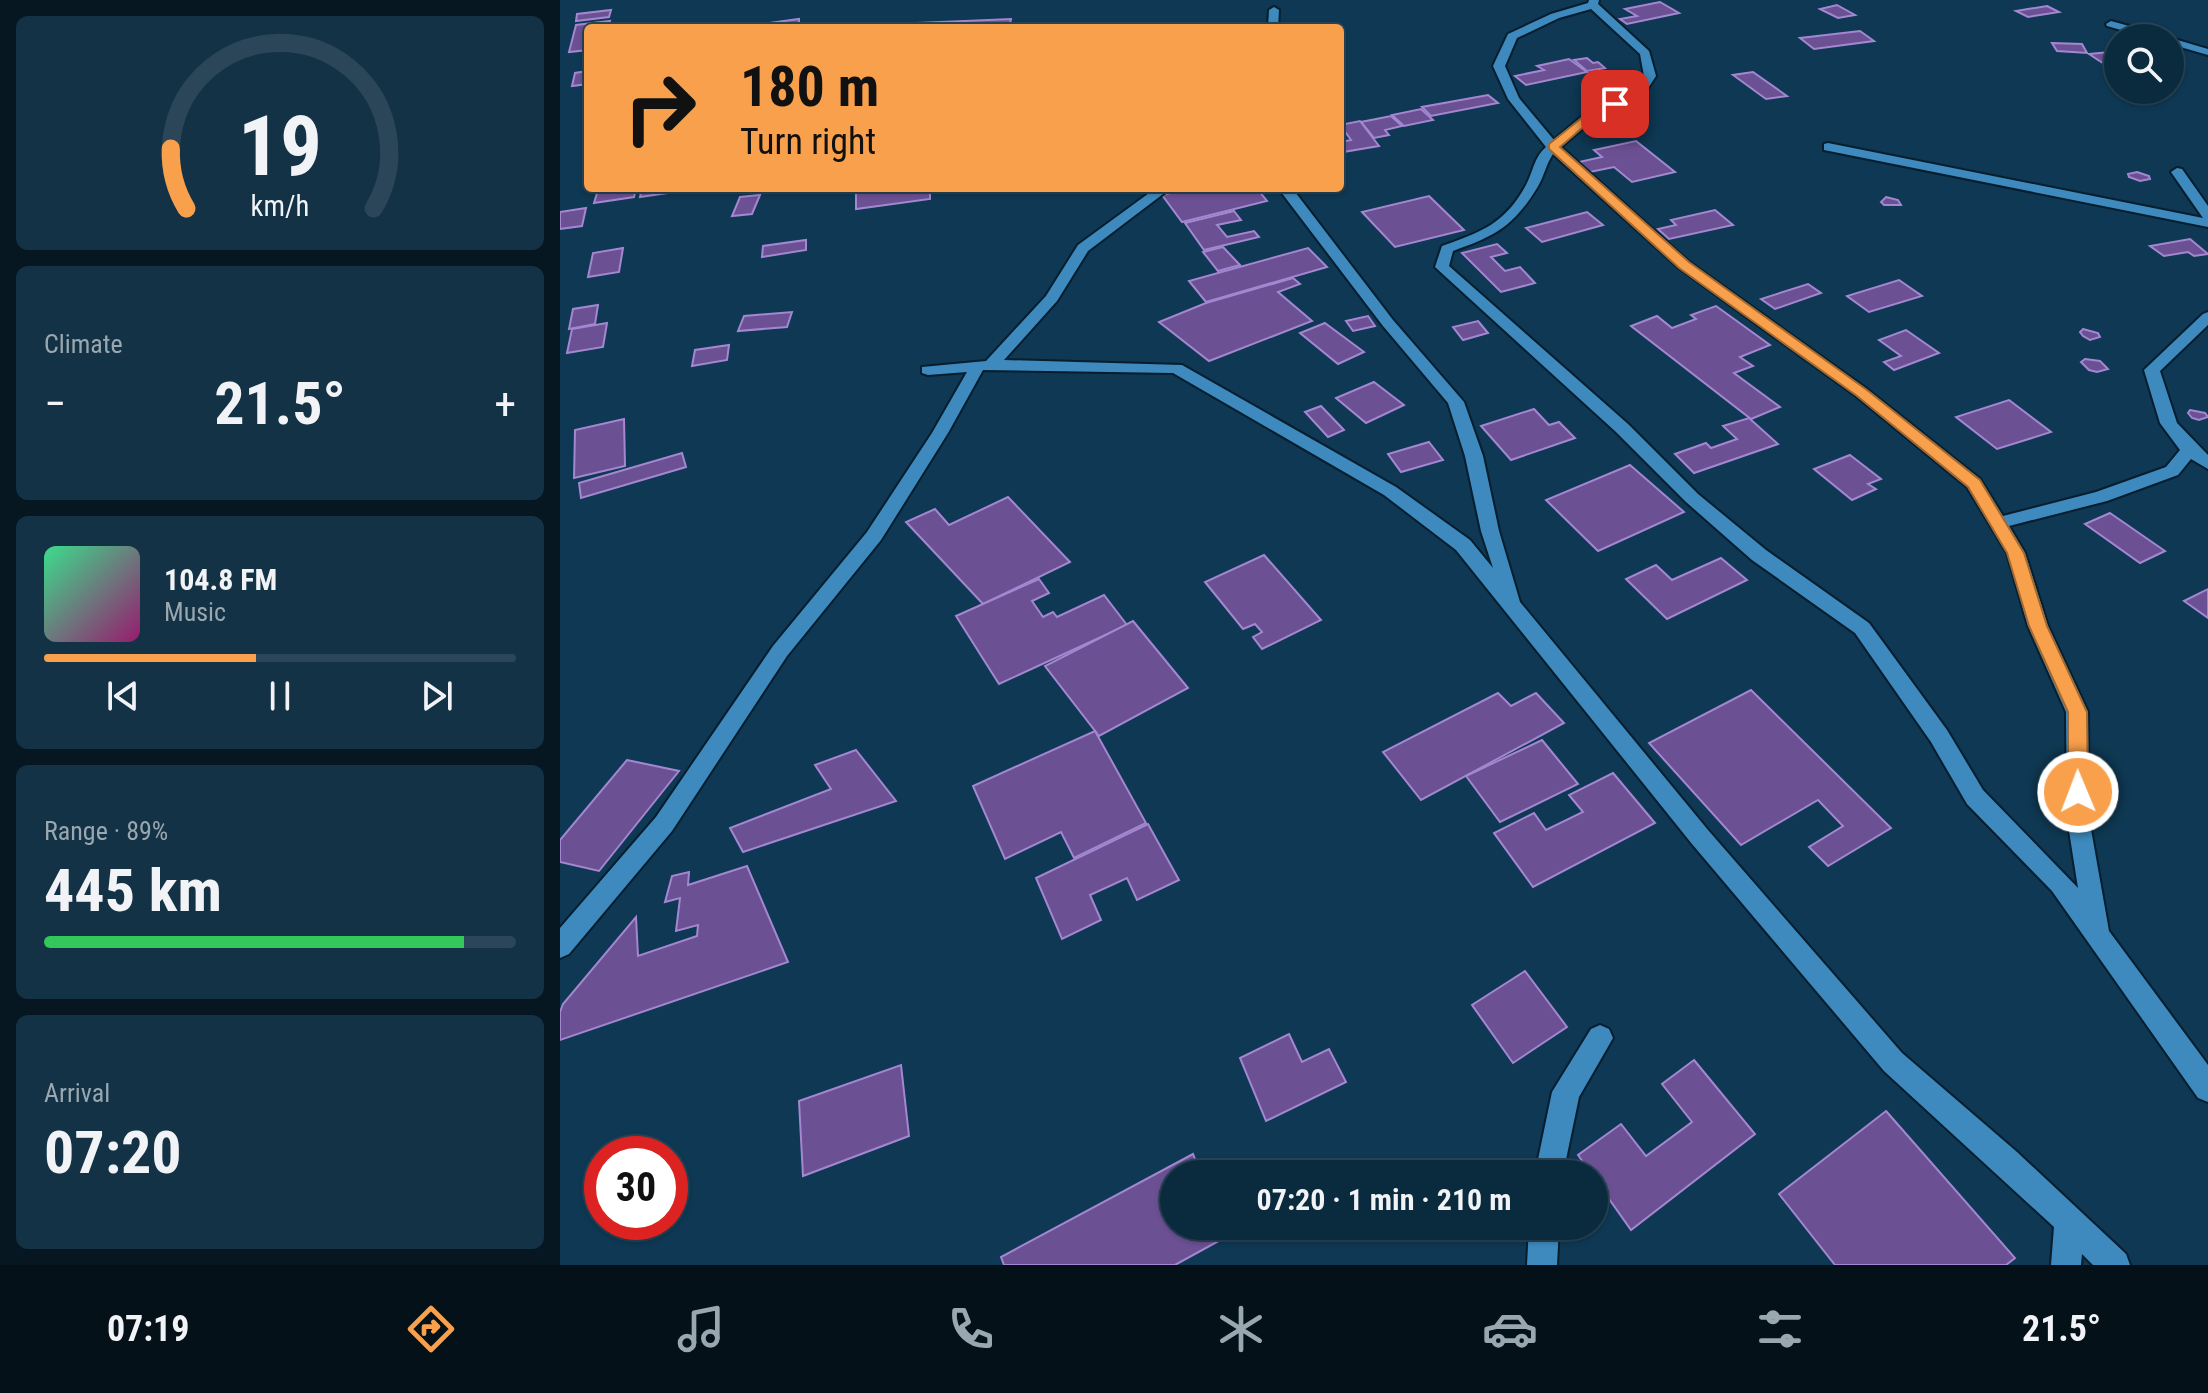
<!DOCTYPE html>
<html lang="en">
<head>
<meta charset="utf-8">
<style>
	:root { --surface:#0a2a3e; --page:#133245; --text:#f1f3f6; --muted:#99a7b0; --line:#2a4658; --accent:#f9a04c }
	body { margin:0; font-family:"Roboto Condensed",sans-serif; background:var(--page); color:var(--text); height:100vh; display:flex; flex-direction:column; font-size:30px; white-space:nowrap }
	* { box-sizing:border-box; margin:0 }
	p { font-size:26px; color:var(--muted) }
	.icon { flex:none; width:44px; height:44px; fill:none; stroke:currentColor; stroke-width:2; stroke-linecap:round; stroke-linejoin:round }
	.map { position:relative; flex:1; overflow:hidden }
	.panel { display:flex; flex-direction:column; gap:16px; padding:16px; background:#061722; width:560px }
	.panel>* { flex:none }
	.guide { position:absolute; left:24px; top:24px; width:760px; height:168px; border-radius:8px; box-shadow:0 2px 6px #0004,0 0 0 2px var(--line); background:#f9a04c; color:#111; overflow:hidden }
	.tools { position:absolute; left:1544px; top:24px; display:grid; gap:16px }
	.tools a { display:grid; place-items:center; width:80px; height:80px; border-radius:50%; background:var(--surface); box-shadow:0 2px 6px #0004,0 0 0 2px var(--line); font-size:40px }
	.speed { position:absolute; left:24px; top:1136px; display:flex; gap:16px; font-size:40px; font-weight:700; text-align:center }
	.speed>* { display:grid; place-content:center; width:104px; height:104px; border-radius:50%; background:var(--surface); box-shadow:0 2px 6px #0004,0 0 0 2px var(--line); line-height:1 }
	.speed .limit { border:12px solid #d22; background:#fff; color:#111 }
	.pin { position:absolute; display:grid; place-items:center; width:68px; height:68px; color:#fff; margin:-34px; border-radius:16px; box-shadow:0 4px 12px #0006 }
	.me { position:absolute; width:88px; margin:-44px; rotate:359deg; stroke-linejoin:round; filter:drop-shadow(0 0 6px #0008) }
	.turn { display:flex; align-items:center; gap:28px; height:168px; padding:0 24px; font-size:36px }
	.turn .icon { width:104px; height:104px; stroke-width:2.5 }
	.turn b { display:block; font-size:56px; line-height:68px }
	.big { font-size:60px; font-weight:700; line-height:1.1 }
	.panel .widget { flex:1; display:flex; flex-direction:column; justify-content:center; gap:12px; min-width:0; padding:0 28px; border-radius:12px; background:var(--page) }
	.panel .dial { align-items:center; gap:0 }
	.dial svg { height:208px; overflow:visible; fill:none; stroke:var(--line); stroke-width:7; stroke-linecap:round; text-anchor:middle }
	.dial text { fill:var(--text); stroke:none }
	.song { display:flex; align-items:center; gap:24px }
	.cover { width:96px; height:96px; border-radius:12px; background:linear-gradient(135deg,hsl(150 70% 55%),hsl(320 70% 35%)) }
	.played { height:8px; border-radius:4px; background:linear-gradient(90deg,var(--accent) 45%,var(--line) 45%) }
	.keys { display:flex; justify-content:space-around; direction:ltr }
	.heat { display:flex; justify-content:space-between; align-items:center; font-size:44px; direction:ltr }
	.charge { height:12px; border-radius:6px; background:linear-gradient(90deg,#34c759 89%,var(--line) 0) }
	.trip { position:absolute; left:600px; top:1160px; width:448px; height:80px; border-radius:40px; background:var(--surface); box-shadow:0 2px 6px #0004,0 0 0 2px var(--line); font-weight:700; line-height:80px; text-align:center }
	.menu { display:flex; height:128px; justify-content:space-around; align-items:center; background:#041119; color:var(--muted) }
	.menu .icon { width:56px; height:56px }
	.menu .on { color:var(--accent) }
	.menu b { font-size:36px; color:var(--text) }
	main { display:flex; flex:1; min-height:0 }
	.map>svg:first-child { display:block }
	.building { fill:#6c5094; stroke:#a387d0; stroke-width:2 }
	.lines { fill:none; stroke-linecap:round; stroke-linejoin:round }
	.minor-casing { stroke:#061e2e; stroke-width:4 }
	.minor { fill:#3e8abe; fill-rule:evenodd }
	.route { fill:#f9a04c; stroke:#a26831; stroke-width:2 }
</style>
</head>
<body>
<main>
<section class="panel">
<div class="widget dial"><svg viewBox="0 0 100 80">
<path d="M14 69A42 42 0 1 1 86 69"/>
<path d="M14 69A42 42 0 0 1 8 46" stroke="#f9a04c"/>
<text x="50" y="56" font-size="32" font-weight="700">19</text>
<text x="50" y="72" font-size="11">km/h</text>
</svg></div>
<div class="widget"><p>Climate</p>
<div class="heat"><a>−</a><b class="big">21.5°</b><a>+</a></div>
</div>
<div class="widget">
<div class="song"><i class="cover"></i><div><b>104.8 FM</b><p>Music</p></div></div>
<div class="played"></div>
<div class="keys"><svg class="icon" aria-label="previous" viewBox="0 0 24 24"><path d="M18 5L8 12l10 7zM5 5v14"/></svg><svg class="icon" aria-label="pause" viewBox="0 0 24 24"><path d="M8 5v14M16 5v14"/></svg><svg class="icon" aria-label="next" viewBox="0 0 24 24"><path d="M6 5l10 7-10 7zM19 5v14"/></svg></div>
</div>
<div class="widget"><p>Range · 89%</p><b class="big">445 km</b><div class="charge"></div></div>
<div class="widget"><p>Arrival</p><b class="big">07:20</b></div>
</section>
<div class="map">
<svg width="1648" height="1265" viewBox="0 0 1648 1265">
	<rect width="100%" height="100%" fill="#0e3853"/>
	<g class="building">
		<path d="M1100 2 1119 13 1067 24 1060 19 1077 16 1065 9Z"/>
		<path d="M1277 5 1295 15 1278 18 1260 9Z"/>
		<path d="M1487 6 1499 12 1468 17 1456 11Z"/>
		<path d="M51 10 49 17 16 21 17 14Z"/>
		<path d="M239 19V28H172Z"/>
		<path d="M451 19 449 28H355L357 23Z"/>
		<path d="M50 21 49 25 28 28V50L9 52 16 25Z"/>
		<path d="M1300 31 1314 41 1254 49 1240 38Z"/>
		<path d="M1492 43 1522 44 1527 53 1497 51Z"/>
		<path d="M1550 52 1558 57V73L1529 54Z"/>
		<path d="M1027 58 1033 63 1038 62 1045 68 1027 71 1014 60Z"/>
		<path d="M1009 59 1027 72 966 85 955 76 984 70 977 66Z"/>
		<path d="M28 71V84L12 86 15 73Z"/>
		<path d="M1193 72 1227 96 1206 99 1173 75Z"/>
		<path d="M928 95 938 103 871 116 862 107Z"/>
		<path d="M861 109 873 120 844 126 832 115Z"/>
		<path d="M831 116 842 126 825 130 829 135 814 138 801 122Z"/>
		<path d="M800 121 819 146 783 152 780 142 791 140 786 133 780 135V125Z"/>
		<path d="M1076 141 1115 172 1072 182 1054 167 1030 172 1019 162 1042 157 1034 150Z"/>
		<path d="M1577 172 1589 176 1590 179 1580 181 1569 177 1568 174Z"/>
		<path d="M76 188 74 197 34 203 38 190Z"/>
		<path d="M82 188H108L107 193 80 197Z"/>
		<path d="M296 188H342V192L370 188V199L296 209Z"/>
		<path d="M632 188H657L659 191 682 188 687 193 699 191 707 201 622 222 602 195Z"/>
		<path d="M200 195 192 214 172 216 180 197Z"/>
		<path d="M869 196 904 230 835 247 802 212Z"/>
		<path d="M1326 197 1338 200 1341 205H1324L1321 202Z"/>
		<path d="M26 208 22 226 0 229V212Z"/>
		<path d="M1155 210 1173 225 1109 239 1098 229 1116 225 1111 220Z"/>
		<path d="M674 211 681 220 657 225 667 237 694 231 699 237 644 250 625 223Z"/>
		<path d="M1027 212 1043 225 982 242 966 228Z"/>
		<path d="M1630 239 1648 254 1634 256 1628 252 1604 256 1590 246Z"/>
		<path d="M246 240V250L202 257 203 246Z"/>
		<path d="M937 244 947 253 931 257 945 271 960 267 975 283 941 292 902 253Z"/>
		<path d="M663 247 680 265 658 271 643 252Z"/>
		<path d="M63 248 59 272 28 277 33 253Z"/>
		<path d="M748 248 767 267 646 302 629 281Z"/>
		<path d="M733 278 740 284 718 292 752 321 649 361 599 322 646 303Z"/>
		<path d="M1339 280 1362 296 1309 312 1287 296Z"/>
		<path d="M1248 284 1261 293 1215 309 1201 299Z"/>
		<path d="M38 305 35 324 9 329 13 309Z"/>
		<path d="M1156 306 1210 345 1180 357 1193 366 1174 373 1220 407 1191 419 1071 326 1097 316 1112 328 1136 319 1131 315Z"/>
		<path d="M232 312 227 327 178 331 184 316Z"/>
		<path d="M808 316 815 326 793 331 786 321Z"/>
		<path d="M918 321 928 333 903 340 893 327Z"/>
		<path d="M47 323 43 347 7 353 12 329Z"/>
		<path d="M765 323 804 352 778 364 740 333Z"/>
		<path d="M1523 329 1538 333 1540 337 1530 340 1523 336 1520 332Z"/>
		<path d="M1346 330 1379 353 1334 370 1324 362 1341 356 1319 340Z"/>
		<path d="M169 345 167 360 132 366 135 350Z"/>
		<path d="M1525 359 1540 361 1548 369 1537 372 1529 370 1521 362Z"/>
		<path d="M814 382 844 405 806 423 776 398Z"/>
		<path d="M1449 400 1491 432 1437 449 1396 417Z"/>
		<path d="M761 406 784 430 768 437 745 412Z"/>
		<path d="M974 409 989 425 999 422 1015 438 951 460 921 426Z"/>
		<path d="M1630 410 1645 413 1648 417 1639 420 1632 418 1628 413Z"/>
		<path d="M1189 418 1218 444 1134 473 1115 454 1146 443 1151 448 1177 439 1163 426Z"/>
		<path d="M64 419 65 466 14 478 15 430Z"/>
		<path d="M869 442 883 460 841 472 828 454Z"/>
		<path d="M122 453 126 467 21 498 19 483Z"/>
		<path d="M1290 455 1321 479 1308 484 1316 489 1292 500 1254 469Z"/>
		<path d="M1070 465 1124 512 1038 551 986 500Z"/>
		<path d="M448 497 510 562 423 604 346 522 375 509 389 525Z"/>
		<path d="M1550 513 1605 551 1580 563 1525 524Z"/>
		<path d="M704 555 761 620 702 649 693 637 702 632 695 624 683 629 645 582Z"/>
		<path d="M1161 558 1187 580 1107 619 1066 579 1096 565 1112 580Z"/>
		<path d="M479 579 489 593 472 601 483 617 493 612 497 617 544 595 567 625 439 684 396 616Z"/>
		<path d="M1648 589V618L1624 601Z"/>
		<path d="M573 621 628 688 539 736 485 666Z"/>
		<path d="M1191 690 1331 828 1268 866 1249 847 1283 826 1258 800 1181 845 1089 743Z"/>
		<path d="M938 693 951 706 976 693 1004 723 861 800 823 752Z"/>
		<path d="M535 731 586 823 514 858 501 832 445 859 413 786Z"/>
		<path d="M982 740 1018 784 940 822 906 776Z"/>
		<path d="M296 750 336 801 183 852 170 828 271 789 255 765Z"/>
		<path d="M67 760 119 771 39 871 0 862V840Z"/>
		<path d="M1053 773 1095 823 973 887 934 833 974 813 986 830 1023 812 1009 795Z"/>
		<path d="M588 824 619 880 577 900 567 878 530 895 541 920 502 939 476 878Z"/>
		<path d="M187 866 228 962 0 1040V1012L3 1004 76 917 78 956 137 936 138 925 116 931 120 898 105 902 112 876 129 872 128 885Z"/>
		<path d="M965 971 1007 1027 953 1063 912 1005Z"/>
		<path d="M729 1034 742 1062 769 1049 786 1082 706 1121 680 1058Z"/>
		<path d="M1134 1060 1195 1134 1071 1230 1018 1155 1061 1124 1086 1156 1132 1122 1102 1084Z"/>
		<path d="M341 1065 349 1136 243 1176 239 1101Z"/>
		<path d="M1326 1111 1455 1258 1446 1265H1275L1219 1194Z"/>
		<path d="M633 1154 641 1174H614V1226H662L666 1237 615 1265H444L441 1257Z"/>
	</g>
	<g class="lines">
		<defs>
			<g id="minor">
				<path d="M1029 0H1039L1038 4 1089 51 1096 76 1083 96 1035 118 1001 147 1129 262 1308 390 1420 479 1443 516 1536 492 1606 467 1620 450 1600 423 1584 370 1643 314 1648 312V325L1600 371 1617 423 1648 455V469L1631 459 1618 475 1547 501 1449 526 1465 553 1488 626 1528 712 1529 818 1549 931 1648 1065V1102L1638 1098 1492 891 1407 804 1371 742 1295 633 1192 560 1126 502 1056 432 875 267 882 246C921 232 945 224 966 185 973 172 974 157 986 147L948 99 933 66 948 34 991 14 1028 3ZM1031 9 1080 54 1084 76 1075 92 1027 112 994 140 959 98 945 66 957 38 999 18ZM993 154 1119 268 1296 396 1407 487 1447 553 1468 626 1506 712 1507 818 1518 888 1423 790 1387 730 1309 623 1206 550 1138 494 1068 424 889 266 893 251C935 236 953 227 977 188 984 177 986 164 993 154Z"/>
				<path d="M714 7 719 10 718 28H708L709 10Z"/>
				<path d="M1551 21 1605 36 1606 38H1589L1547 26 1546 24Z"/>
				<path d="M1609 38 1614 39 1648 49V55L1610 44Z"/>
				<path d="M1268 143 1643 218 1611 172 1617 168 1622 169 1648 206V227L1264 150V144Z"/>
				<path d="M596 188H611L528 251 497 301 444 360 622 365 836 487 910 540 933 568 921 531 905 456 888 403 823 326 718 188H732L833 320 904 402 923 456 939 531 960 602 1148 830 1342 1053 1457 1152 1566 1254 1570 1265H1533L1522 1254 1521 1265H1491L1494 1227 1324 1071 1132 844 896 550 824 495 613 373 423 370 388 433 321 540 227 656 112 831 9 954 0 958V928L96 817 213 646 307 532 372 433 407 372 368 375 362 373V367L426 361 486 296 518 245Z"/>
				<path d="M1040 1025 1049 1029 1053 1038 1019 1097 1003 1174H975L992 1092 1031 1029Z"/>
				<path d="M969 1226H999L997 1265H967Z"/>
			</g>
		</defs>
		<use href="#minor" class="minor-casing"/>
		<use href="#minor" class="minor"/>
	</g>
	<path class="route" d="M1051 102 1060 104 1035 117 1000 147 1129 262 1307 390 1420 480 1464 553 1487 626 1527 712 1528 792 1525 798 1518 800 1511 798 1508 792V712L1469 626 1447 553 1408 487 1297 396 1119 268 989 149V144L1028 113Z"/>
</svg>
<div class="tools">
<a><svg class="icon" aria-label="search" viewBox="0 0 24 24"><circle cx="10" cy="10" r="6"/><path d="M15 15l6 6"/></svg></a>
</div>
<div class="speed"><div class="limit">30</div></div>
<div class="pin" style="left:1055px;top:104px;background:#d93025"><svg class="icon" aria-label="arrive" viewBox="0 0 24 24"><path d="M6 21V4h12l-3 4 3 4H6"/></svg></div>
<svg class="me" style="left:1518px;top:792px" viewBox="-20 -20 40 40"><circle r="17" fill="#f9a04c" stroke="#fff" stroke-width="3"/><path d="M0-11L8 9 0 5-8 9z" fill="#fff"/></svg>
<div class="trip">07:20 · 1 min · 210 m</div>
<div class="guide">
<div class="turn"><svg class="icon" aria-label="right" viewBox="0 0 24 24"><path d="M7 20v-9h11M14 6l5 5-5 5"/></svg><div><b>180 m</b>Turn right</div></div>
</div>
</div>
</main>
<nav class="menu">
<b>07:19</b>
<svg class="icon on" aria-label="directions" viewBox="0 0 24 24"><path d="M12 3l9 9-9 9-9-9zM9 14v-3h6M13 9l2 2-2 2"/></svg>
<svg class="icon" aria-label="music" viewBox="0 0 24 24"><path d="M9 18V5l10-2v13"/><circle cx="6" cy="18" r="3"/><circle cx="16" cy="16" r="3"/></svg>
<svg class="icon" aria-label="phone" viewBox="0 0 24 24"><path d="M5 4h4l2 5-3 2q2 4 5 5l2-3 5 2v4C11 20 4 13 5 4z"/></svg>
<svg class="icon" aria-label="climate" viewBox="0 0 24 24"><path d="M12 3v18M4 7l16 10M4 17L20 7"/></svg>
<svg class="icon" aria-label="car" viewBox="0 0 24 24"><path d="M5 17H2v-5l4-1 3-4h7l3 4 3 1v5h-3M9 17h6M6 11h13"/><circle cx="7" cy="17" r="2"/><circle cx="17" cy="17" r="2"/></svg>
<svg class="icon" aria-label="filters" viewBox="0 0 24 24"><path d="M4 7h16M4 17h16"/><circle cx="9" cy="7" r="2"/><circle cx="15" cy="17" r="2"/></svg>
<b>21.5°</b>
</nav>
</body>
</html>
